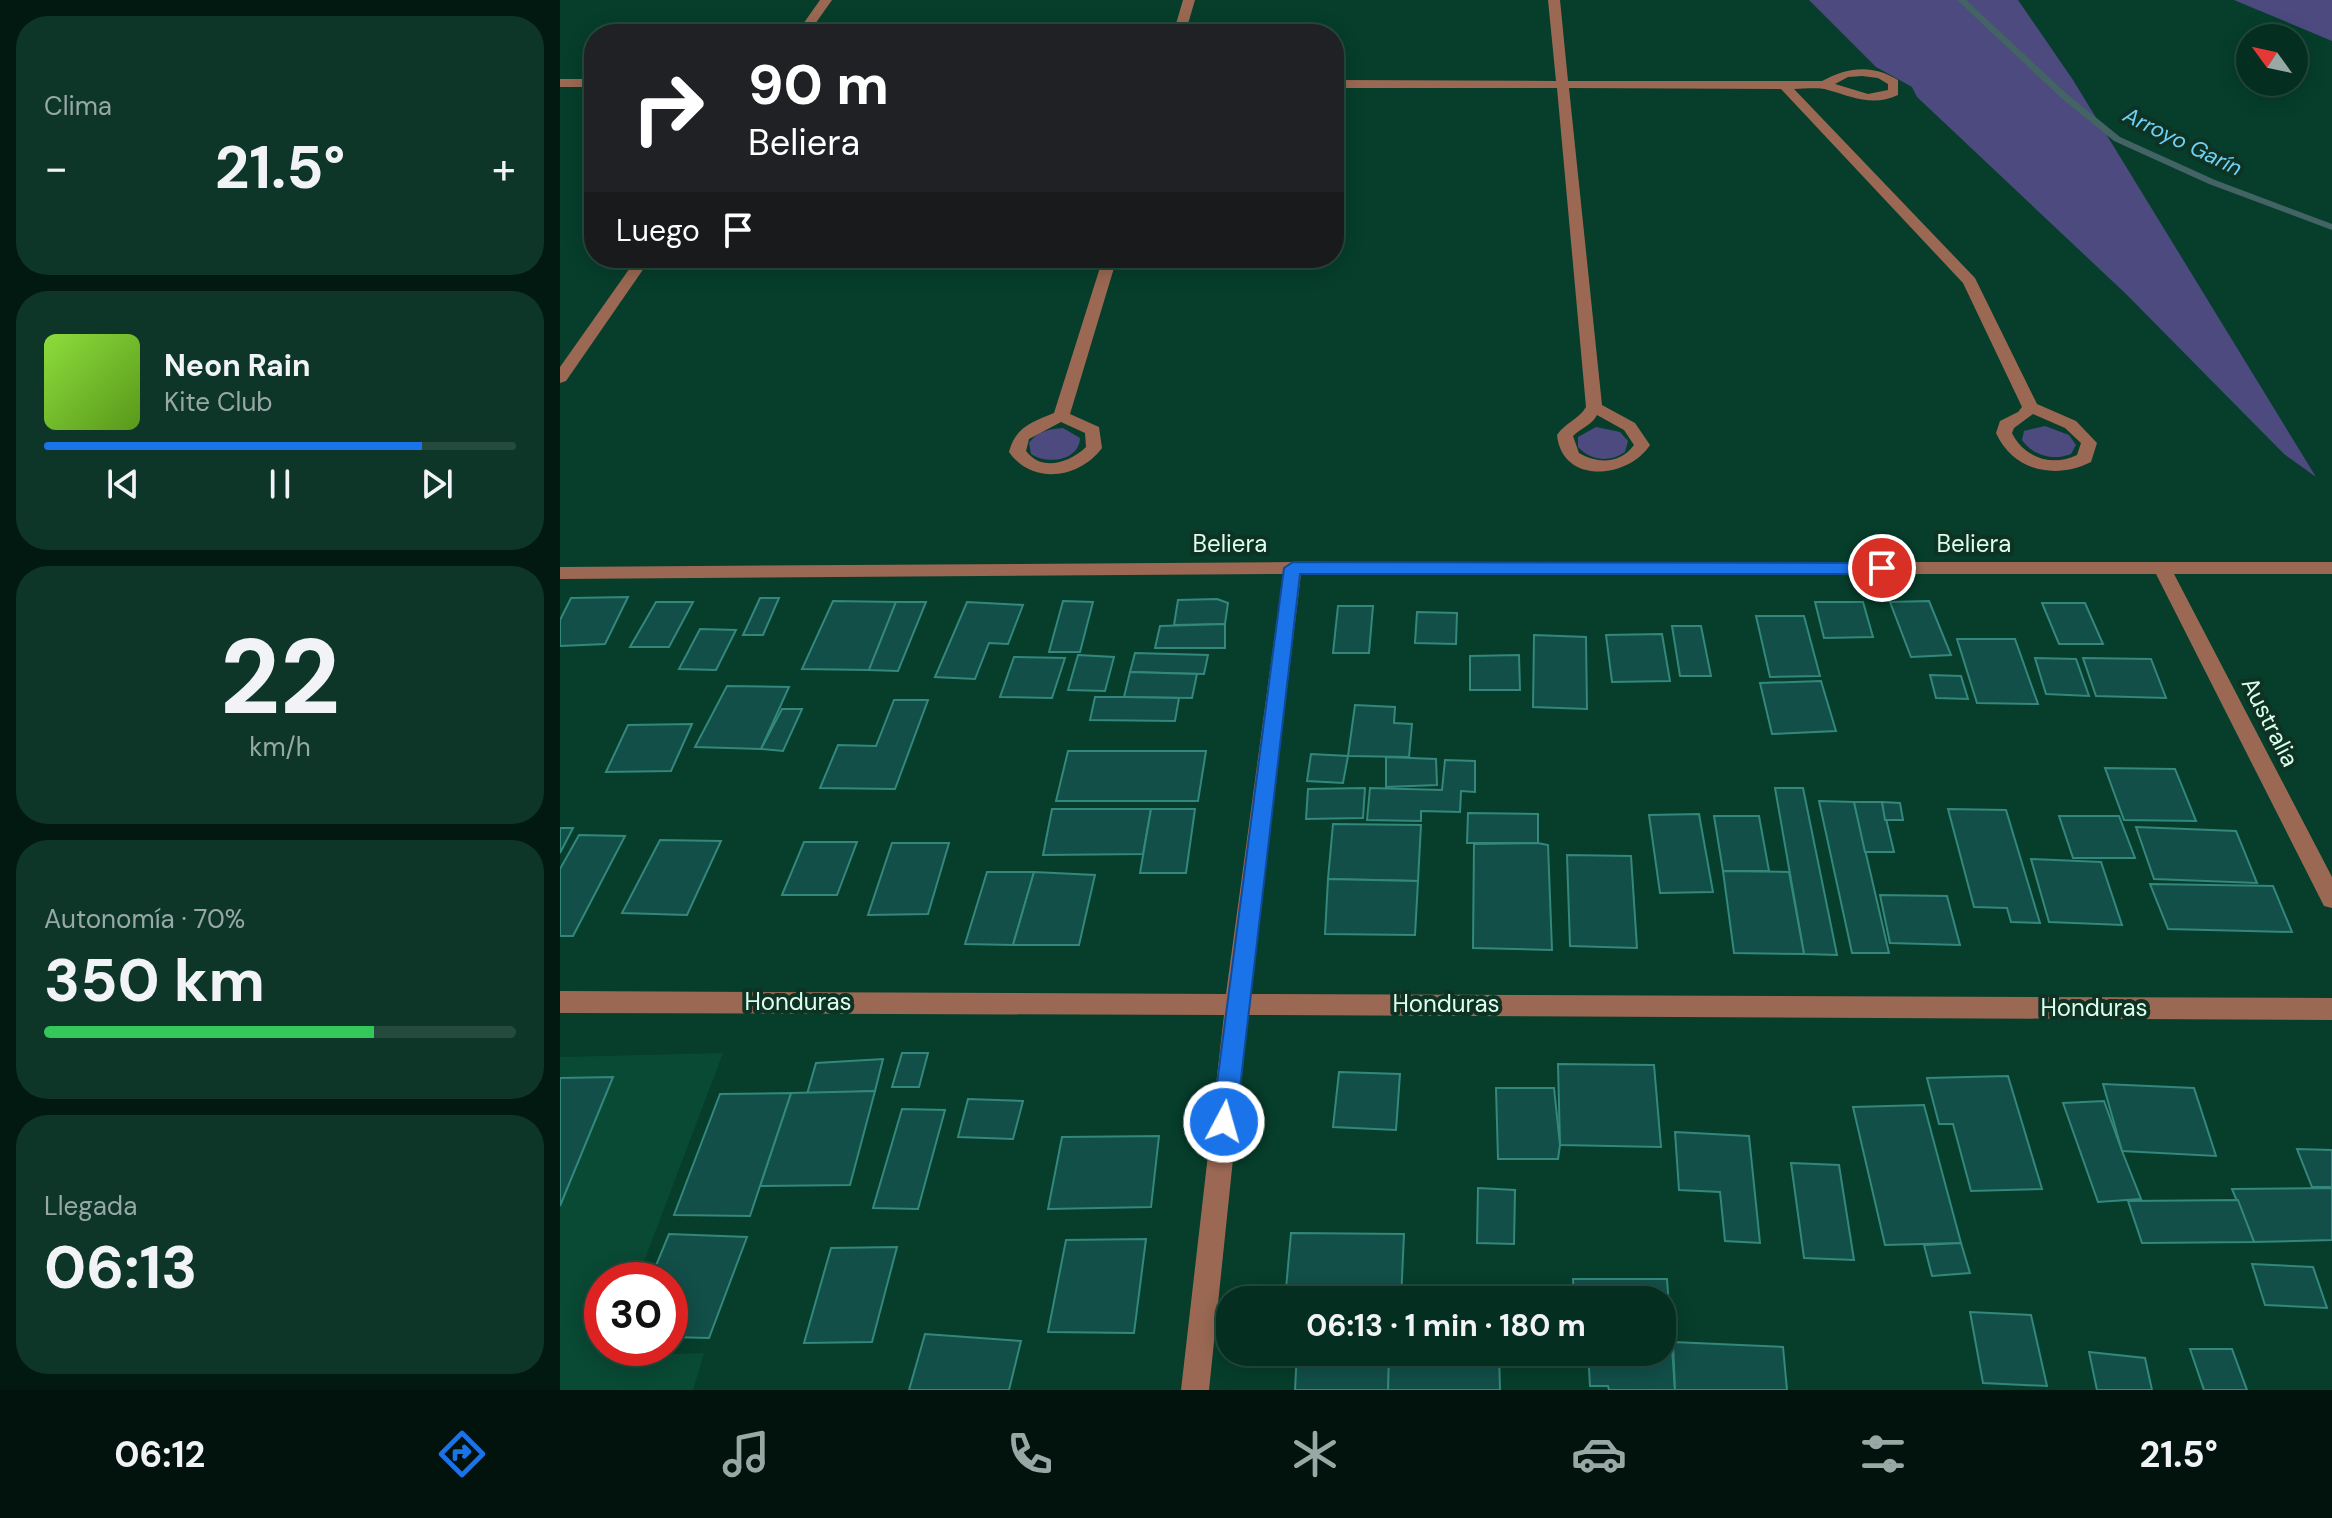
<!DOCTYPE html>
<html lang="es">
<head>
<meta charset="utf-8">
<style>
	:root { --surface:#042e20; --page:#0d3629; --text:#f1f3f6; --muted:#97a8a5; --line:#254a3e; --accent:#1a73e8 }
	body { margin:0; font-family:"DM Sans",sans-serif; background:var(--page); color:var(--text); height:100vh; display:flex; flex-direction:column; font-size:30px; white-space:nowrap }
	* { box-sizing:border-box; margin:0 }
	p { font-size:26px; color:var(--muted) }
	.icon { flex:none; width:44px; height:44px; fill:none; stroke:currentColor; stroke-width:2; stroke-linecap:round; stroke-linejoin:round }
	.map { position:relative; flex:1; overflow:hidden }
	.details { display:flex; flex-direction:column; gap:16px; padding:16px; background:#021912; width:560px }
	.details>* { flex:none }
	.banner { position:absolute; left:24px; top:24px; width:760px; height:244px; border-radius:32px; box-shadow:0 4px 20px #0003,0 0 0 2px var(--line); background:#202124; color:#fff; overflow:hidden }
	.needle { width:52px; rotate:303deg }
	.fabs { position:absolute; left:1676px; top:24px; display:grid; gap:16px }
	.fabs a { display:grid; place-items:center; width:72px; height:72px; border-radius:50%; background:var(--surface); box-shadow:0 4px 20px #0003,0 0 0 2px var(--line); font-size:40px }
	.speed { position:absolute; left:24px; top:1262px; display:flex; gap:16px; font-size:40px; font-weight:700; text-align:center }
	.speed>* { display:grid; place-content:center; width:104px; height:104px; border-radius:50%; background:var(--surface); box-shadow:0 4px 20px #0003,0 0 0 2px var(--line); line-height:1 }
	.speed .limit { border:12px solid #d22; background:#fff; color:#111 }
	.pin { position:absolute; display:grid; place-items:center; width:68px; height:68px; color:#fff; margin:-34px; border:4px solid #fff; border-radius:50%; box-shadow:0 2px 8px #0007 }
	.me { position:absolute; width:88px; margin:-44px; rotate:6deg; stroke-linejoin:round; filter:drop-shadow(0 0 6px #0008) }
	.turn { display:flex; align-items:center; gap:28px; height:168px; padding:0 32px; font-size:36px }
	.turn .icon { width:104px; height:104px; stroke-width:2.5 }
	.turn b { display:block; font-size:56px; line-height:68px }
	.then { display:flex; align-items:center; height:76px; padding:0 32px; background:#0003; gap:16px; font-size:30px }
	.big { font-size:60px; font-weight:700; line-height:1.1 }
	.details .card { flex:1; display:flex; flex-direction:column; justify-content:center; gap:12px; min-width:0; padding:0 28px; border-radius:32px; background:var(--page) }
	.details .dial { align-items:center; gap:0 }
	.dial b { font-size:104px; line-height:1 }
	.song { display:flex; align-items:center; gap:24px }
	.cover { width:96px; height:96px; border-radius:12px; background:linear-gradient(135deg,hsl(90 70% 55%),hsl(90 70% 35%)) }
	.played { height:8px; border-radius:4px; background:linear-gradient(90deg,var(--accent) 80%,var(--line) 80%) }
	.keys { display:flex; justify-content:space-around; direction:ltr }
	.heat { display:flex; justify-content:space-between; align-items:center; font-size:44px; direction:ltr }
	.charge { height:12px; border-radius:6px; background:linear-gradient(90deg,#34c759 70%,var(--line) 0) }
	.trip { position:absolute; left:656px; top:1286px; width:460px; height:80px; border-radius:32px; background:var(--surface); box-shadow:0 4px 20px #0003,0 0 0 2px var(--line); font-weight:700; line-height:80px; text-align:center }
	.menu { display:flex; height:128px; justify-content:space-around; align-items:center; background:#02120d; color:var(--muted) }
	.menu .icon { width:56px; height:56px }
	.menu .selected { color:var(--accent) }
	.menu b { font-size:36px; color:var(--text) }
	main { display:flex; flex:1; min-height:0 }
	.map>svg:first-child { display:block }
	.built { fill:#094a34 }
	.green { fill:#4c4a7f }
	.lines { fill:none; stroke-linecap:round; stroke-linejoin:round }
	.stream { fill:#436364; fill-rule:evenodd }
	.building { fill:#124f49; stroke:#34877c; stroke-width:2 }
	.minor { fill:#9b6953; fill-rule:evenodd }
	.route { fill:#1a73e8; stroke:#114b97; stroke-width:2 }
	.labels { text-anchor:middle; stroke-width:8; stroke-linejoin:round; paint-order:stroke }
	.far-water-label { font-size:22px; font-style:italic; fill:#6ed2f6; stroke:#0e3223 }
	.street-label { font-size:24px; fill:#ddfeed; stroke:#0e3223 }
</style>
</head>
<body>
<main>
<section class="details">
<div class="card"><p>Clima</p>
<div class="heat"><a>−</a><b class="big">21.5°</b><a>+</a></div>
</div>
<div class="card">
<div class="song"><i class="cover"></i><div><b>Neon Rain</b><p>Kite Club</p></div></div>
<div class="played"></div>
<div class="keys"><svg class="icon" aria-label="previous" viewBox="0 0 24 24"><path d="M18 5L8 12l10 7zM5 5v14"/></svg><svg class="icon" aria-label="pause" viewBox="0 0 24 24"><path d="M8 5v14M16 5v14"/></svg><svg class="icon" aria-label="next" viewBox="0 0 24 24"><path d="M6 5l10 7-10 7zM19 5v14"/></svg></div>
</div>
<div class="card dial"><b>22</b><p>km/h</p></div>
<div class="card"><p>Autonomía · 70%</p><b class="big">350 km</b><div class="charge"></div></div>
<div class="card"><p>Llegada</p><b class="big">06:13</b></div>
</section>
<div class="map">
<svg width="1772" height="1390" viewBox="0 0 1772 1390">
	<rect width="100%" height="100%" fill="#063e2b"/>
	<path class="built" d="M163 1053 77 1280H42V1348H52L49 1356 144 1353 133 1390H0V1057Z"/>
	<g class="green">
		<path d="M1249 0H1458L1513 80 1756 477 1724 454 1566 294 1357 97 1352 87 1316 67Z"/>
		<path d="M1674 0H1772V41Z"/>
		<path d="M1485 426 1509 435 1516 445 1511 454C1494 461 1473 456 1462 440L1464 431Z"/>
		<path d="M1036 427 1060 432 1068 441 1065 452C1050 463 1031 461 1018 447V437Z"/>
		<path d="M503 428 520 438C519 461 487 465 471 454L469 443C477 431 490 429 503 428Z"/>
	</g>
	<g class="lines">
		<path class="stream" d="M1397 0H1406L1507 94 1560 137 1655 180 1772 224V230L1649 184 1554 141 1501 98Z"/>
	</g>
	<g class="building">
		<path d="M68 597 45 644 0 646V620L11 598Z"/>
		<path d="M200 598H219L203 635H183Z"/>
		<path d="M657 599 668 603 665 624 614 625 618 600Z"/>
		<path d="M273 601 336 602 309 670 242 669Z"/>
		<path d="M503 601 533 602 520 652H489Z"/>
		<path d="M1369 601 1391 655 1351 657 1330 602Z"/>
		<path d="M96 602H133L109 647H70Z"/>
		<path d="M336 602H366L338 671 309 670Z"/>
		<path d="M407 602 463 605 448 644 429 643 415 679 375 677Z"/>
		<path d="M1255 602H1303L1313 637 1264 638Z"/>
		<path d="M1482 603H1525L1543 644H1499Z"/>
		<path d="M778 606H813L809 653H773Z"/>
		<path d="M857 612 897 613 896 644 855 643Z"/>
		<path d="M1196 616H1244L1260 676 1210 677Z"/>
		<path d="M665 624V648H595L600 626Z"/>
		<path d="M1112 626H1141L1151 676H1120Z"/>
		<path d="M140 629 176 630 156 670 119 669Z"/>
		<path d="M1102 634 1110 681 1052 682 1046 635Z"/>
		<path d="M974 635 1026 637 1027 709 973 707Z"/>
		<path d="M1397 639H1455L1478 704 1417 703Z"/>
		<path d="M575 653 648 655 644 674 570 672Z"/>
		<path d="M518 655 554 657 545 691 508 690Z"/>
		<path d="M959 655 960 690H910V656Z"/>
		<path d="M454 657 505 658 492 698 440 697Z"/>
		<path d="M1475 658 1516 659 1529 696 1486 694Z"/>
		<path d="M1523 658 1591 659 1606 698 1536 696Z"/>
		<path d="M570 672 637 674 632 698 564 697Z"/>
		<path d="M1370 675 1401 676 1408 699 1376 698Z"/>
		<path d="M1261 681 1276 731 1212 734 1200 683Z"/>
		<path d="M167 686 229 687 201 749 135 747Z"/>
		<path d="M535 697H564L619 698 615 721 530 720Z"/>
		<path d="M334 700H368L335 789 260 788 278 745 316 746Z"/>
		<path d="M795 705 835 707 834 723 852 724 849 757 788 756Z"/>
		<path d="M222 709H242L223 751 201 749Z"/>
		<path d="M132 724 111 771 46 772 68 725Z"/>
		<path d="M508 751H646L638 801H496Z"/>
		<path d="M751 754 788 756 783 783 747 781Z"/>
		<path d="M826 757 876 759 877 785 826 787Z"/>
		<path d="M885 760 915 761V792L901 791 900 812 861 811V821L807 820 810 788 882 790Z"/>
		<path d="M1545 768 1615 769 1636 821 1564 820Z"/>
		<path d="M805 788 803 818 746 819 748 789Z"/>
		<path d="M1215 788H1243L1277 955 1244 954Z"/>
		<path d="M1259 801 1294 802 1329 953H1292Z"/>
		<path d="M1294 802H1322L1334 852H1305Z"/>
		<path d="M1322 802 1340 803 1343 820H1325Z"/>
		<path d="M492 809H591L583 854 483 855Z"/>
		<path d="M591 809H635L626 873H580Z"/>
		<path d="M1388 809 1446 810 1480 923 1451 922 1447 908 1414 907Z"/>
		<path d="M908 813 978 814V843H907Z"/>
		<path d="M1139 814 1153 892 1100 893 1089 815Z"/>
		<path d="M1154 816H1199L1209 871H1163Z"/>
		<path d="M1499 816H1559L1575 858H1513Z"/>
		<path d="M773 824 861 825 858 881 768 879Z"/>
		<path d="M1576 827 1676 831 1697 883 1594 879Z"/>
		<path d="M0 828H13L0 853Z"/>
		<path d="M19 835 65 836 13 936H0V869Z"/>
		<path d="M100 840 161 841 127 915 62 913Z"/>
		<path d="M244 842H297L277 895H222Z"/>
		<path d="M332 843H389L368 914 308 915Z"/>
		<path d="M978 843 988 845 992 950 913 948 914 844Z"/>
		<path d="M1007 855 1071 856 1077 948 1010 946Z"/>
		<path d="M1471 859 1541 862 1562 925 1489 922Z"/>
		<path d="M1163 871 1229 872 1244 954 1174 953Z"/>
		<path d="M427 872H474L453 945 405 944Z"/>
		<path d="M474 872 535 875 519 945H453Z"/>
		<path d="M768 879 858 881 855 935 765 934Z"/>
		<path d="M1590 884 1713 886 1732 932 1608 929Z"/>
		<path d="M1320 895 1387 896 1400 945 1330 943Z"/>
		<path d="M342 1053H368L359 1087H332Z"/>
		<path d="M323 1059 315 1091 247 1094 256 1063Z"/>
		<path d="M998 1064 1094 1065 1101 1147 1000 1145Z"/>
		<path d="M779 1072 840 1074 836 1130 773 1127Z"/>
		<path d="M1448 1076 1482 1189 1411 1191 1393 1124H1379L1367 1078Z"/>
		<path d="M53 1077 0 1206V1078Z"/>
		<path d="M1543 1084 1634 1088 1656 1156 1562 1151Z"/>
		<path d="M936 1088H994L1000 1145 998 1159H938Z"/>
		<path d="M315 1091 290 1185 200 1186 231 1093Z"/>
		<path d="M231 1093 190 1216 114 1215 160 1094Z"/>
		<path d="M408 1099 463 1101 453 1139 398 1137Z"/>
		<path d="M1544 1101 1562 1151 1581 1199 1538 1202 1503 1103Z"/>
		<path d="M1364 1105 1401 1243 1325 1245 1293 1107Z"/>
		<path d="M342 1109 385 1110 358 1209 313 1208Z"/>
		<path d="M1115 1132 1189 1136 1200 1243 1165 1241 1160 1192 1119 1190Z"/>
		<path d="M599 1136 591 1207 488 1209 502 1137Z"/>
		<path d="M1737 1149 1772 1150V1187H1752Z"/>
		<path d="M1231 1163 1279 1165 1294 1260 1244 1258Z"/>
		<path d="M918 1188 955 1190 954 1244 917 1243Z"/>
		<path d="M1772 1188V1240L1694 1242 1672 1189Z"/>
		<path d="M1678 1200 1694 1242 1582 1243 1568 1201Z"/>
		<path d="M731 1233 844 1234 841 1300H725Z"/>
		<path d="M109 1234 187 1237 149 1338 110 1337V1280H90Z"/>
		<path d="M586 1239 574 1333 488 1332 506 1240Z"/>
		<path d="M1401 1243 1410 1273 1372 1276 1364 1245Z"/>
		<path d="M337 1247 312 1342 244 1343 271 1248Z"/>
		<path d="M1692 1264 1753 1267 1767 1308 1705 1305Z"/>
		<path d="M1013 1279H1107L1115 1390H1049L1048 1386H1030L1028 1352H1102V1300H1014Z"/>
		<path d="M1410 1312 1471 1315 1487 1386 1423 1383Z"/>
		<path d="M365 1334 461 1341 449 1390H349Z"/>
		<path d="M1113 1342 1223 1347 1227 1390H1115Z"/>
		<path d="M1630 1349H1672L1687 1390H1644Z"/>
		<path d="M737 1352H843V1362L829 1361 828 1390H735Z"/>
		<path d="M843 1352H939L940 1390H828L829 1361 843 1362Z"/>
		<path d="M1529 1352 1585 1358 1592 1390H1537Z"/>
	</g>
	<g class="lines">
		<g class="minor">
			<path d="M260 0H272L248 34H236Z"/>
			<path d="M623 0H635L625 34H613Z"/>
			<path d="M988 0H1000L1008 81H1262C1288 67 1312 64 1338 80V95C1313 107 1293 97 1268 90 1257 87 1245 89 1234 89L1415 278 1477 404 1516 421 1537 443 1531 462C1495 480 1453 471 1436 433L1440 421 1458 412 1462 407 1403 283 1221 89 1009 88 1042 405 1075 423 1090 445C1068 479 1002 485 997 435 1005 423 1019 419 1026 407L997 88H774V80L996 81ZM1302 76 1318 78 1328 84V90L1308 94 1275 84 1288 77ZM1473 414 1505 428 1521 443 1517 455C1493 467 1464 458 1452 433L1454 428ZM1037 415 1064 430 1074 445C1060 464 1038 464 1019 453L1013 436C1021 428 1032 425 1037 415Z"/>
			<rect x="0" y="79" width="34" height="8"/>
			<path d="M77 258H91L6 381 0 383V367Z"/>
			<path d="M543 258H557L510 414 539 427 542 448C519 479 472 485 449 452 455 428 471 422 494 413ZM501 422 525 433 526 447C509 463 482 472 466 451L469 439Z"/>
			<path d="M733 562H1772V574H1614L1772 877V908L1764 906 1596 574H741L690 994 1772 998V1020L688 1015 649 1390H621L664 1015 0 1013V991L666 994 723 574 0 579V567Z"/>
		</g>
	</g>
	<path class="route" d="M733 562 1322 563 1331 568 1322 574H740L676 1122 672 1130 664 1133 656 1130 652 1122 724 568Z"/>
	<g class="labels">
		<g class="far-water-label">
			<text transform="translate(1623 141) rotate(26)" y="8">Arroyo Garín</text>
		</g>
		<g class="street-label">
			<text x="670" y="552">Beliera</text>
			<text x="1414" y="552">Beliera</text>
			<text transform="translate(1710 722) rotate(63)" y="8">Australia</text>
			<text x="238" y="1010">Honduras</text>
			<text x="886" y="1012">Honduras</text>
			<text x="1534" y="1016">Honduras</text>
		</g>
	</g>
</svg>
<div class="fabs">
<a><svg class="needle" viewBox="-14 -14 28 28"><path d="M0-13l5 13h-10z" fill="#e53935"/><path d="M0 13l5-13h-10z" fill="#97a8a5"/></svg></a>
</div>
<div class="speed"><div class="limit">30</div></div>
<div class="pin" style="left:1322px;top:568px;background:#d93025"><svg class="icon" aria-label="arrive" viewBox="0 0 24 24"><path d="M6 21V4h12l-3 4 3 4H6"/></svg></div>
<svg class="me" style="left:664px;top:1122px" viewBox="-20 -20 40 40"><circle r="17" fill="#1a73e8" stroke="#fff" stroke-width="3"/><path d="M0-11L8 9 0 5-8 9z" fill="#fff"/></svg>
<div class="trip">06:13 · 1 min · 180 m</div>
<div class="banner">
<div class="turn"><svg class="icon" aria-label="right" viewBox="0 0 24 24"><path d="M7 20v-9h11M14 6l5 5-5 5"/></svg><div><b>90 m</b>Beliera</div></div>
<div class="then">Luego<svg class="icon" aria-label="arrive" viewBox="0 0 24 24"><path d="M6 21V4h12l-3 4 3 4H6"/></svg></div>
</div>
</div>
</main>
<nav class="menu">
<b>06:12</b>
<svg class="icon selected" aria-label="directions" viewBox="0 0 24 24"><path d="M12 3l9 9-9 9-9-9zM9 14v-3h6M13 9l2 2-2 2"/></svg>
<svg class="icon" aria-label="music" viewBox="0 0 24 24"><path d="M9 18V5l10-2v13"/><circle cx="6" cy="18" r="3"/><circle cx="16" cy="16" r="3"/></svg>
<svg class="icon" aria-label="phone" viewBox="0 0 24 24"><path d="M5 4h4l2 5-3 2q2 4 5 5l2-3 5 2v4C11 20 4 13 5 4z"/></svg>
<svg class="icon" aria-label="climate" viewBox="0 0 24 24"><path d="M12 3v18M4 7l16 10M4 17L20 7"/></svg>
<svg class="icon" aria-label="car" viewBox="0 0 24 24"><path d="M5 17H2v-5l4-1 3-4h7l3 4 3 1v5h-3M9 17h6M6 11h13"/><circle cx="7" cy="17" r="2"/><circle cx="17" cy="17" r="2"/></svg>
<svg class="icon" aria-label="filters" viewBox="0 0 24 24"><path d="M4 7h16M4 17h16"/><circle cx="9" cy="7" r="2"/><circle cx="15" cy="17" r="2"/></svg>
<b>21.5°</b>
</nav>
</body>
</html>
